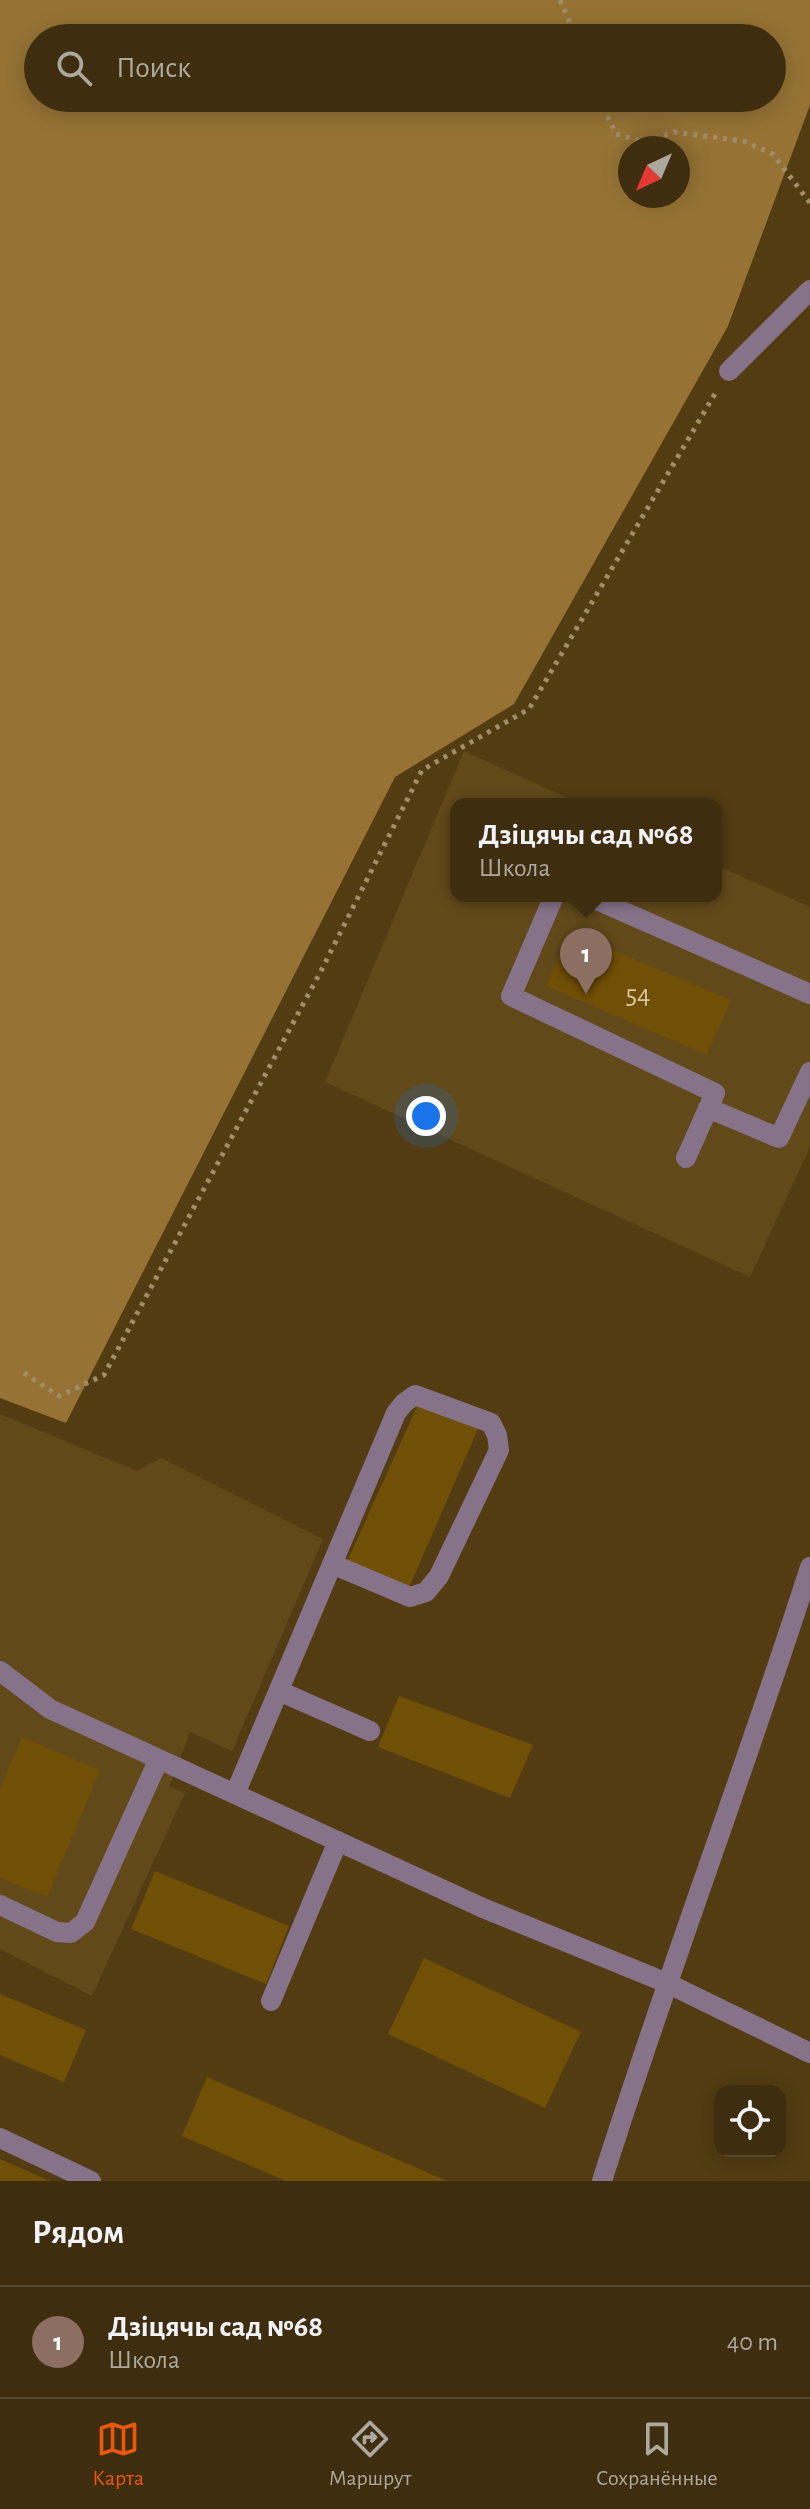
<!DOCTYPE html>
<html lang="ru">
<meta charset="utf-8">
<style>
body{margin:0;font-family:"Alegreya Sans",sans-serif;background:#453517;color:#f1f3f6}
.controls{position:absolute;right:24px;bottom:24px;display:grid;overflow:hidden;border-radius:16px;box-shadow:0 4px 20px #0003}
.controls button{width:72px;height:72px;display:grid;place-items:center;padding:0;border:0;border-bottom:2px solid #57492e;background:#3e2d0e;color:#f1f3f6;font:40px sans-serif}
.compass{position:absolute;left:618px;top:136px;width:72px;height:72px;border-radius:50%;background:#3e2d0e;box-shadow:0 4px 20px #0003;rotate:224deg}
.you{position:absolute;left:426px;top:1116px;width:28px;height:28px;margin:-20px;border:6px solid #fff;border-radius:50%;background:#1a73e8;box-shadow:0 0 0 12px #1a73e833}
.badge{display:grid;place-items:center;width:52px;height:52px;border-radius:50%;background:#ea580c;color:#fff;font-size:26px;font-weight:700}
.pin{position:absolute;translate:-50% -66px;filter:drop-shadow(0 2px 4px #0008)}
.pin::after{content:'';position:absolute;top:42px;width:28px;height:24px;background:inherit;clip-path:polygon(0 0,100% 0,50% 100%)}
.popup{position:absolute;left:450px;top:798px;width:272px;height:104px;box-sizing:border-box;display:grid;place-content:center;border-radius:16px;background:#3e2d0e;filter:drop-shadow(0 2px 6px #0005);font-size:26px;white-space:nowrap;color:#ada89e}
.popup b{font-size:30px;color:#f1f3f6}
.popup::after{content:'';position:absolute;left:50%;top:100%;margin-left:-16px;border:16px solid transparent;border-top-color:#3e2d0e}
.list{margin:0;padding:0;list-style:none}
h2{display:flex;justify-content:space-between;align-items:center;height:104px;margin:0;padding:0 32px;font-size:34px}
h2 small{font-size:26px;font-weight:400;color:#ada89e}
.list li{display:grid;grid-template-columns:52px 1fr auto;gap:24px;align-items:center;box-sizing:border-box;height:112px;padding:0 32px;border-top:2px solid #57492e}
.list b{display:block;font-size:30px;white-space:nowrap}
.list p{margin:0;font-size:26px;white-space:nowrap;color:#ada89e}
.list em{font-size:26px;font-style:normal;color:#ada89e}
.icon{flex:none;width:44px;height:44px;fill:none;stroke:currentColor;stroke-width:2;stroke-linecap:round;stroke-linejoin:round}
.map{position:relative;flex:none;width:810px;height:2181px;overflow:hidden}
.search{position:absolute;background:#3e2d0e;box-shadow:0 4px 20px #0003;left:24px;right:24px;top:24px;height:88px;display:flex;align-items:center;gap:20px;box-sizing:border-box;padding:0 28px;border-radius:44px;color:#ada89e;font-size:30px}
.sheet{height:216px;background:#3e2d0e}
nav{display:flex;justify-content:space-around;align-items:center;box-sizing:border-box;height:112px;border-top:2px solid #57492e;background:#3e2d0e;font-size:22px;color:#ada89e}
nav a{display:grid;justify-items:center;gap:4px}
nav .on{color:#ea580c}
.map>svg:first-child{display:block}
</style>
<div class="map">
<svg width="810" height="2181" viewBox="0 0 810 2181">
<rect width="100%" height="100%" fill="#533c12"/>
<!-- built -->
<path fill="#62491a" d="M464 751 581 804H456V896H716V865L810 907V1147L750 1277 325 1082Z
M0 1414 137 1471 161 1458 323 1539 232 1751 190 1732 169 1787 185 1793 92 1996 0 1949Z"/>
<!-- forest -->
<path fill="#967335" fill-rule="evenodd" d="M0 0H810V105L728 326 514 704 395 777 66 1423 0 1398ZM38 38H772V98H38ZM630 148H678V196H630Z"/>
<!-- building -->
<path fill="#704f06" d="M570 932 731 1000 707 1055 546 986Z
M420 1400 480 1424 409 1588 346 1564Z
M399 1696 533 1745 510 1798 378 1747Z
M22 1737 100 1770 47 1897 0 1878V1789Z
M155 1871 289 1926 266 1984 131 1929Z
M424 1958 581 2032 545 2108 388 2034Z
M0 1994 86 2030 64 2082 0 2055Z
M207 2077 447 2181H286L182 2136Z
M0 2159 50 2181H0Z"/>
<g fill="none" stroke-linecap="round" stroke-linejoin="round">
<!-- path -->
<path stroke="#a18d68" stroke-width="5" stroke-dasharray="4 6" stroke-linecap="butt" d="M560 0 577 38
M599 98 616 134 644 142 674 132 743 141 773 154 810 203
M24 1373 59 1396 104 1375 322 969 422 770 529 709 716 392"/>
<!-- minor -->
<path stroke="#86738a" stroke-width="20" d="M729 371 810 290
M554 896 511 996 715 1093 686 1158
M588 896 810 994
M708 1108 779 1138 810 1072
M0 1671 50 1709 483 1908 667 1983 810 2053
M279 1691 370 1731
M235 1794C289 1667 342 1540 396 1413L404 1403 415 1395 491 1423 497 1435 499 1450 439 1576 426 1592 410 1597 332 1564
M0 1905 57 1932 71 1933 85 1922 159 1759
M271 2001 338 1841
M0 2138 91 2181
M602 2181C667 1975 744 1773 810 1567"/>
</g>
<g text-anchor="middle" stroke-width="6" stroke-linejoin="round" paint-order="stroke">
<!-- number labels -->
<g font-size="28" fill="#dbc69d">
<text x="638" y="1003">54</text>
</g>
</g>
</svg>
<div class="controls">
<button><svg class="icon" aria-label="locate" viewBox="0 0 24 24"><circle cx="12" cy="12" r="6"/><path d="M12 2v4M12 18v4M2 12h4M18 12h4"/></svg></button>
</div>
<svg class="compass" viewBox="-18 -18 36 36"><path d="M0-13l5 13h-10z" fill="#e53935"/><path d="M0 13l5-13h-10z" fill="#ada89e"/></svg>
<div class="you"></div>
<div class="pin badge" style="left:586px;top:994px;background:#8d6e63">1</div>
<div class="popup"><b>Дзіцячы сад №68</b>Школа</div>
<div class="search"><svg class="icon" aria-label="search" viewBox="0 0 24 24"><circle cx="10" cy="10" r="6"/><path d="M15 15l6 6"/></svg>Поиск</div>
</div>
<section class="sheet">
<h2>Рядом<small></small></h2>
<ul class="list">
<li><span class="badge" style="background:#8d6e63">1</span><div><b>Дзіцячы сад №68</b><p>Школа</p></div><em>40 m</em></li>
</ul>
</section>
<nav>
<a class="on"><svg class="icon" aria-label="map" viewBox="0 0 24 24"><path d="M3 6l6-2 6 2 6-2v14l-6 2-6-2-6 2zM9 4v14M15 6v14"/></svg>Карта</a>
<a><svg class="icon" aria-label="directions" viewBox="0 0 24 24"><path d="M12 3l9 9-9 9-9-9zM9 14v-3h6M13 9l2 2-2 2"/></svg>Маршрут</a>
<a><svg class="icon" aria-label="saved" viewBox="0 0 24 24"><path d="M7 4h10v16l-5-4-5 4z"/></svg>Сохранённые</a>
</nav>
